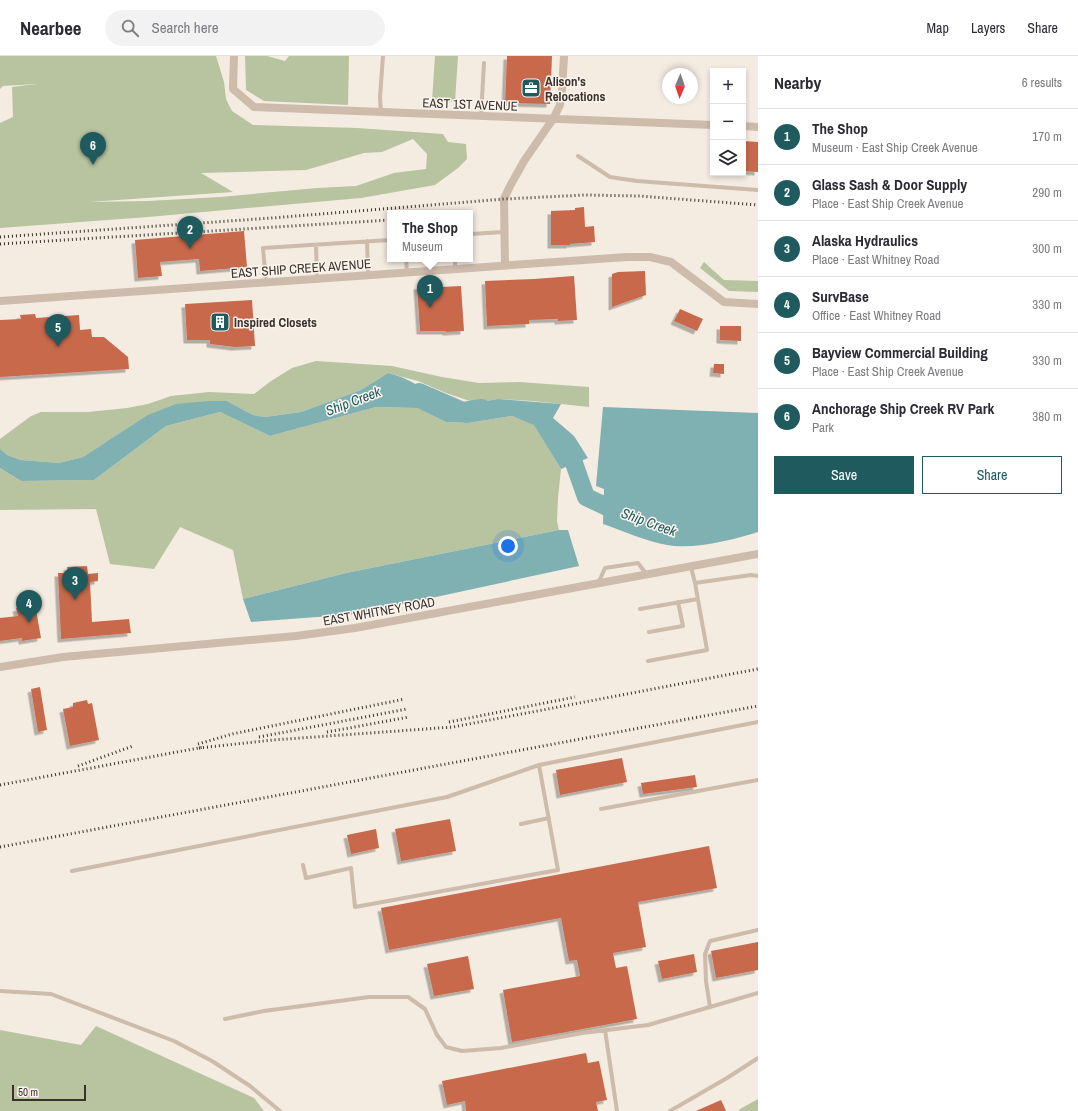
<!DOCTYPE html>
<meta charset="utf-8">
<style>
body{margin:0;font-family:"Archivo Narrow",sans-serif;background:#f2f2f3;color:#2b2b33}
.controls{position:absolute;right:12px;top:12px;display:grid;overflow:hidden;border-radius:0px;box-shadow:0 2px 6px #0003}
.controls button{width:36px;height:36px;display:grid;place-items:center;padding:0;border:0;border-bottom:1px solid #e1e1e2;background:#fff;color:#2b2b33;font:20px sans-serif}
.compass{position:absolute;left:662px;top:12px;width:36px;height:36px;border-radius:50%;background:#fff;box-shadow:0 2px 6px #0003;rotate:182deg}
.scale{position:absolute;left:12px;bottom:10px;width:74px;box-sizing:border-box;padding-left:4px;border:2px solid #3b302b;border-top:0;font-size:11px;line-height:14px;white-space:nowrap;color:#3b302b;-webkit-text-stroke:3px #fbf5ee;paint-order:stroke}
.you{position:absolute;left:508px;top:490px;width:14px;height:14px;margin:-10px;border:3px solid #fff;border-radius:50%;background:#1a73e8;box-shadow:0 0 0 6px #1a73e833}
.badge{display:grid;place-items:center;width:26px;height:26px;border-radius:50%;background:#1f5a5e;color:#fff;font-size:13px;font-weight:700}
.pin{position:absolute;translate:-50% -33px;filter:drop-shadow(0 1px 2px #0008)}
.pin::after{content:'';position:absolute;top:21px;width:14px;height:12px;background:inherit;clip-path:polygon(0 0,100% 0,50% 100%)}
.popup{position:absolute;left:387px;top:154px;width:86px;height:52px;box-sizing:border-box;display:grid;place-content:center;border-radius:0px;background:#fff;filter:drop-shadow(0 1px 3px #0005);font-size:13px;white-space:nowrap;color:#7c7c81}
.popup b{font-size:15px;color:#2b2b33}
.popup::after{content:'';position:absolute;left:50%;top:100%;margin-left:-8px;border:8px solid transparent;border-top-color:#fff}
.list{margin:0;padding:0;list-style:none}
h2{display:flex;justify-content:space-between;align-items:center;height:52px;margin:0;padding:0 16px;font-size:17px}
h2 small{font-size:13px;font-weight:400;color:#7c7c81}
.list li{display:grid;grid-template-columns:26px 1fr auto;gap:12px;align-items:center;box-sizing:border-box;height:56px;padding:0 16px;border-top:1px solid #e1e1e2}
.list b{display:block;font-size:15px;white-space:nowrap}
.list p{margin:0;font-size:13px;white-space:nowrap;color:#7c7c81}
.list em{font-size:13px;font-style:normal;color:#7c7c81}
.actions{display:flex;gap:8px;padding:12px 16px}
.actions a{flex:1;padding:9px 0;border:1px solid #1f5a5e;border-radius:0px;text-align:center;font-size:14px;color:#1f5a5e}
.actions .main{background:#1f5a5e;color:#fff}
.icon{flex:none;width:22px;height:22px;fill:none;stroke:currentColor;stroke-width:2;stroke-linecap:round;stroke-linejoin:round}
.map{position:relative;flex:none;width:758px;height:1055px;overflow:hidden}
header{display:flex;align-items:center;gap:24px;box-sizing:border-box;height:56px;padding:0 20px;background:#fff;border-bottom:1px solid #e1e1e2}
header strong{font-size:19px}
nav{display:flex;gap:22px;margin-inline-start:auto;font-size:14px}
.search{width:280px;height:36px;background:#f2f2f3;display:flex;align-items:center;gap:10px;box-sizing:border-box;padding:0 14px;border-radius:22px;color:#7c7c81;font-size:15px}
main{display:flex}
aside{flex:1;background:#fff}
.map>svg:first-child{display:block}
</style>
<header>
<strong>Nearbee</strong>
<div class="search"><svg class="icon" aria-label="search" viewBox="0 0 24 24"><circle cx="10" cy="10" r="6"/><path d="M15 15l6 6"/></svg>Search here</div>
<nav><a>Map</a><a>Layers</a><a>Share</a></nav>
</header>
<main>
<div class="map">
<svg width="758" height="1055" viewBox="0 0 758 1055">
<defs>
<filter id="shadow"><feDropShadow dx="-3.5" dy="3.5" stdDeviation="0" flood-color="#0004"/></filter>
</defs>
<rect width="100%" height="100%" fill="#f4ebe1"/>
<!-- green -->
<path fill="#b8c4a0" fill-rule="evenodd" d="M0 0H216L224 26 226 43 232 55 253 69 357 72 443 78 448 86 466 88 467 103 458 112 435 129 361 142 148 161 0 172V67L13 61 12 31 37 28 3 30 0 33ZM413 83 427 98 426 113 394 117 356 130 317 132 220 141 148 145 89 146 233 136 201 117 306 114 364 97 382 96Z
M245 0H267L285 5 289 0H349L348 49 264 45 246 34Z
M435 0H458L455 46 432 45Z
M704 206 724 224 758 225V236L729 235 700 212Z
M316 305 392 310 442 321 479 327 519 326 589 331V351L533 345 498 343 476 347 446 337 418 325 388 317 361 334 301 356 265 361 253 359 227 345 105 387 83 401 59 407 21 404 7 399 0 393V383L31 360 41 356H88L127 352 148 348 171 340 209 336 254 338 271 325 292 312Z
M376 351 417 352 446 366 468 367 512 360 534 368 561 413 558 442 557 465 559 474 346 517 243 543 233 494 180 471 154 513 110 508 96 453 0 454V412L21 425 94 424 166 370 220 356 270 380Z
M96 970 254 1042 264 1055H0V974L81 989Z
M758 1043V1055H739L740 1053Z"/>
<!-- water -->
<path fill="#7fb0b2" d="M388 317C414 323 432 339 452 354L476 347 498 343 561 348 553 362 574 380 588 402 561 413 534 369 512 360 468 367 446 366 417 352 376 351 270 380 220 356 166 370 94 424 21 425 0 412V393L7 399 21 404 59 407 83 401 148 359 176 348 209 345H227L253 359 265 361 301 356 361 334Z
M603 351 758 357V476C732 484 694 494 667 489 645 485 624 475 603 468L604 433 596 430Z
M559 474H568L579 510 357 558 251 566 243 543 346 517Z"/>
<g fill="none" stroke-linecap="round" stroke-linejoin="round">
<!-- river -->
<path stroke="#7fb0b2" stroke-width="18" d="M419 336 463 355 482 352
M561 387 574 407 586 441 626 460"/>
</g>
<!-- building -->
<path fill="#c8694b" filter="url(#shadow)" d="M507 0H552L550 48 505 47Z
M743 85 758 86V116L743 115Z
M584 151 585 171 594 170 595 186 570 188V189H551V155L575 154V152Z
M244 175 247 211 200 215 199 203 160 206 162 220 138 222 135 184Z
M645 215 646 239 612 251V218L618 216Z
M574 220 577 264 558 265V263L529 264V268L487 270 485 225 534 223Z
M441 227V231L461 230 464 275 446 276V275H420L417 230Z
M252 244 255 290 235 291 210 288V284H187L185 248Z
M680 253 703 263 697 275 674 265Z
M35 258 36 262 79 259 80 274 91 273 92 281H104L128 301 129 313 0 321V264L21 263 20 259Z
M720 270H741V285L720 284Z
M714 308H724V318L713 317Z
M87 510 88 518 98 517V525L90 526 92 566 129 563 131 577 61 583 58 517H68L67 511Z
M35 548 41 582 22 585V582L0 585V562L18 560 16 552Z
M40 631 47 674 38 676 31 633Z
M87 644 88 648 92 647 99 684 70 690 63 653 73 651V647Z
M622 702 627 726 560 739 556 714Z
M695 719 697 731 643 738 641 727Z
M450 763 456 795 401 805 395 773Z
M376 773 379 792 351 798 347 779Z
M709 790 717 832 638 846 646 891 613 897 616 912 627 910 637 963 512 986 503 934 580 920 577 904 569 905 561 862 389 894 381 852Z
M758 886V914L716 922 711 895Z
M694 898 697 916 662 923 658 905Z
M468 900 474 933 434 940 427 908Z
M586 997 588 1007 599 1005 607 1044 596 1046 598 1055H466L465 1045 447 1049 442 1025Z
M721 1044 726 1055H696Z"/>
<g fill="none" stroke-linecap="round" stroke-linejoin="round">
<!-- service -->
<path stroke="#cdbbac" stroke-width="4" d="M381 57 380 41 383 0
M481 60 484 7
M578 100 610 121 637 125 758 134
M470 178 504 176
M367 185 368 219
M316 189 317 223
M406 203 407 216
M455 203V213
M266 226 263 192 390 184
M691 511 695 527 751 519 758 520
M598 528 605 512 638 507 647 519
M640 553 698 543
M649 576 683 570 678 546
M648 605 707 594 695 527
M601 753 758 724
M521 768 549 762
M303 809 306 822 351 812 355 851 558 814 539 709
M72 815 447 741 539 709 758 666
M0 935 51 938 174 985 212 1005 250 1030 280 1055
M710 951 758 937
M225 963 264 955 369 941H408L425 953 437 979 446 991 462 995 501 992 582 977 648 969 710 951 706 925 705 898 710 885 758 874
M605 974 617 1055
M670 1055 727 1022 758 1002"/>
<!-- minor -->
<path stroke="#cdbbac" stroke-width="8" d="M234 0 233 33 254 51 713 69
M743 70 758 71
M505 209 504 143 510 130 524 105 553 63 560 49 562 35 564 0
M0 245 627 201H650L671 206 724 246 758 248
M0 611 63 601 296 580 355 572 758 498"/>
<!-- rail -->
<path stroke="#3b302b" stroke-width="3" stroke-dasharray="1 3" stroke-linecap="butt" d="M0 181 272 162 504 143 585 139 639 140 758 149
M0 188 390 164
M449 666 575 641
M327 676 409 661
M259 681 407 653
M198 688 232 678 405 643
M199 692 273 684 453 671 758 613
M78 710 133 690
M0 729 204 691
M0 791 758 650"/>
</g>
<!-- icons -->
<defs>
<g id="office-square" transform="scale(1)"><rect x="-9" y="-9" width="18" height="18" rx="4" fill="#1f5a5e" stroke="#fbf5ee"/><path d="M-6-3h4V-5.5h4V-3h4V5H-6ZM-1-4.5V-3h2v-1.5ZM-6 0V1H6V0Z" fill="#fff"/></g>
<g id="building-square" transform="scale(1)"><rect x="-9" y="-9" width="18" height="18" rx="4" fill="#1f5a5e" stroke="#fbf5ee"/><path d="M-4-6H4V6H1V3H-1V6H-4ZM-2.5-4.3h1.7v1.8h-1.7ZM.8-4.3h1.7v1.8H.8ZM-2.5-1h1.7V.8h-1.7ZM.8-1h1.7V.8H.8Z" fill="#fff"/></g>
</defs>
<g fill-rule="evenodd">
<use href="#office-square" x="531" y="32"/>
<use href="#building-square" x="220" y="266"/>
</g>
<g text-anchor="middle" stroke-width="3" stroke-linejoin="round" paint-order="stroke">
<!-- poi labels -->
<g font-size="13" font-weight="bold" fill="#3b302b" stroke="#fbf5ee" text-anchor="start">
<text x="545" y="30">Alison's<tspan x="545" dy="15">Relocations</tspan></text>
<text x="234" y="271">Inspired Closets</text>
</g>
<!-- street labels -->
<g font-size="13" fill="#3b302b" stroke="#fbf5ee">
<text transform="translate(470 48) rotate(2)" y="5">EAST 1ST AVENUE</text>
<text transform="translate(301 212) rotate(-4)" y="5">EAST SHIP CREEK AVENUE</text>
<text transform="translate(379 555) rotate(-10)" y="5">EAST WHITNEY ROAD</text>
</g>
<!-- water labels -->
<g font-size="14" font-style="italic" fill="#1f5a5e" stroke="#fbf5ee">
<text transform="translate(353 345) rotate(-21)" y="5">Ship Creek</text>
<text transform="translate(649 466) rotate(20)" y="5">Ship Creek</text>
</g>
</g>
</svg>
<div class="controls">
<button>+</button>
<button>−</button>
<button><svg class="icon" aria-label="layers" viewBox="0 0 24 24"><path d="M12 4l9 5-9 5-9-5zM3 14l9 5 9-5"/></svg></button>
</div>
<svg class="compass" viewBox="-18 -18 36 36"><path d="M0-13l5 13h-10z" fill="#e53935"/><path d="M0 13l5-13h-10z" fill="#7c7c81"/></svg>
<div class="scale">50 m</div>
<div class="you"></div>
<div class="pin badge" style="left:430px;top:252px">1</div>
<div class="popup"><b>The Shop</b>Museum</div>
<div class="pin badge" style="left:190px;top:193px">2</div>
<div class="pin badge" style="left:75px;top:544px">3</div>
<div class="pin badge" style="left:29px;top:567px">4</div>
<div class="pin badge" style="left:58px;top:291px">5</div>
<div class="pin badge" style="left:93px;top:109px">6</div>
</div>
<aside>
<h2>Nearby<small>6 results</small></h2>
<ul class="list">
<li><span class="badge">1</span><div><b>The Shop</b><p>Museum · East Ship Creek Avenue</p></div><em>170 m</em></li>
<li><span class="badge">2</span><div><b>Glass Sash &amp; Door Supply</b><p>Place · East Ship Creek Avenue</p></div><em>290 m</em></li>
<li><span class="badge">3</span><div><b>Alaska Hydraulics</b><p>Place · East Whitney Road</p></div><em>300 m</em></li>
<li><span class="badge">4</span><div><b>SurvBase</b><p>Office · East Whitney Road</p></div><em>330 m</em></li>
<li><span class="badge">5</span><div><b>Bayview Commercial Building</b><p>Place · East Ship Creek Avenue</p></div><em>330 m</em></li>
<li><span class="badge">6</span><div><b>Anchorage Ship Creek RV Park</b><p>Park</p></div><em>380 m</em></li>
</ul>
<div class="actions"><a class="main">Save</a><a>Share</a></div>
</aside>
</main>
